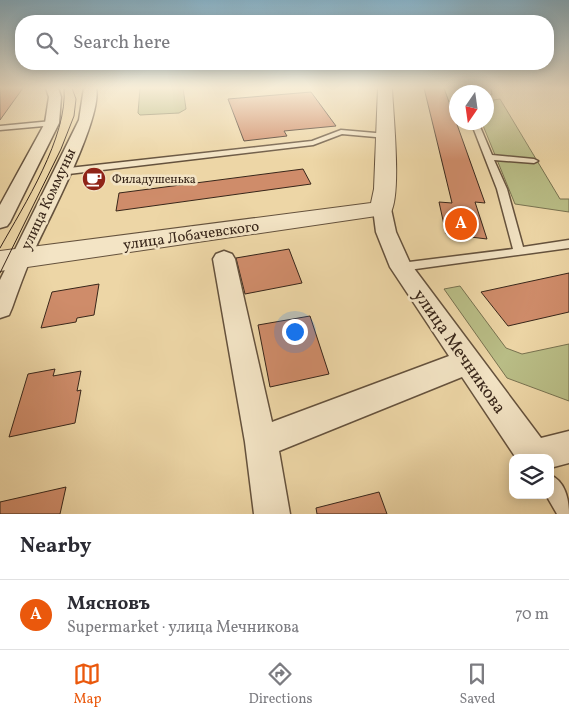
<!DOCTYPE html>
<meta charset="utf-8">
<style>
body{margin:0;font-family:Vollkorn,serif;background:#f7f7f7;color:#2b2b33}
.controls{position:absolute;right:15px;bottom:15px;display:grid;overflow:hidden;border-radius:10px;box-shadow:0 2px 12px #0003}
.controls button{width:45px;height:45px;display:grid;place-items:center;padding:0;border:0;border-bottom:1px solid #e1e1e2;background:#fff;color:#2b2b33;font:25px sans-serif}
.compass{position:absolute;left:449px;top:85px;width:45px;height:45px;border-radius:50%;background:#fff;box-shadow:0 2px 12px #0003;rotate:193deg}
.you{position:absolute;left:294px;top:331px;width:18px;height:18px;margin:-12px;border:4px solid #fff;border-radius:50%;background:#1a73e8;box-shadow:0 0 0 8px #1a73e833}
.badge{display:grid;place-items:center;width:32px;height:32px;border-radius:50%;background:#ea580c;color:#fff;font-size:16px;font-weight:700}
.pin{position:absolute;translate:-50% -50%;border:2px solid #fff;box-shadow:0 1px 5px #0006}
.list{margin:0;padding:0;list-style:none}
h2{display:flex;justify-content:space-between;align-items:center;height:65px;margin:0;padding:0 20px;font-size:21px}
h2 small{font-size:16px;font-weight:400;color:#7c7c81}
.list li{display:grid;grid-template-columns:32px 1fr auto;gap:15px;align-items:center;box-sizing:border-box;height:70px;padding:0 20px;border-top:1px solid #e1e1e2}
.list b{display:block;font-size:19px;white-space:nowrap}
.list p{margin:0;font-size:16px;white-space:nowrap;color:#7c7c81}
.list em{font-size:16px;font-style:normal;color:#7c7c81}
.icon{flex:none;width:28px;height:28px;fill:none;stroke:currentColor;stroke-width:2;stroke-linecap:round;stroke-linejoin:round}
.map{position:relative;flex:none;width:569px;height:514px;overflow:hidden}
.search{position:absolute;background:#fff;box-shadow:0 2px 12px #0003;left:15px;right:15px;top:15px;height:55px;display:flex;align-items:center;gap:12px;box-sizing:border-box;padding:0 18px;border-radius:20px;color:#7c7c81;font-size:19px}
.sheet{height:135px;background:#fff}
nav{display:flex;justify-content:space-around;align-items:center;box-sizing:border-box;height:70px;border-top:1px solid #e1e1e2;background:#fff;font-size:14px;color:#7c7c81}
nav a{display:grid;justify-items:center;gap:2px}
nav .on{color:#ea580c}
.map>svg:first-child{display:block}
</style>
<div class="map">
<svg width="569" height="514" viewBox="0 0 569 514">
<rect width="100%" height="100%" fill="#edd6a6"/>
<filter id="stains"><feTurbulence type="fractalNoise" baseFrequency=".004" numOctaves="4"/><feColorMatrix values="0 0 0 0 .2 0 0 0 0 .09 0 0 0 0 .02 0 0 0 .5 -.17"/></filter>
<radialGradient id="worn" r=".72"><stop offset=".6" stop-color="#630" stop-opacity="0"/><stop offset="1" stop-color="#630" stop-opacity=".3"/></radialGradient>
<!-- green -->
<path fill="#b9bd86" stroke="#787250" d="M140 88H183L186 109 179 113 140 115 138 113Z
M500 99 560 199H569V212L515 204 482 123 486 122 487 101Z
M460 286 506 348 522 354 569 344V401L507 378 444 289Z"/>
<!-- building -->
<path fill="#cf8c6a" stroke="#38261a" d="M0 88H23L0 120Z
M424 88H444L485 203 475 202 487 239 446 234 439 202 452 203Z
M311 92 336 126 284 131 287 136 244 141 228 99Z
M303 169 311 184 116 211 119 193Z
M289 249 302 283 245 294 236 258Z
M569 273V312L508 326 481 292Z
M99 284 94 315 77 318 76 322 41 328 52 292Z
M310 316 329 374 270 387 258 325Z
M55 369 53 376 81 371 77 391 81 390 75 423 9 437 28 374Z
M66 487 60 514H0V502Z
M379 492 387 514H317L316 508Z"/>
<g fill="none" stroke-linecap="round" stroke-linejoin="round">
<!-- service casing -->
<g stroke="#65523d" stroke-width="3">
<path id="service" d="M484 88H490L491 94 486 97Z
M52 121 56 123 55 125 0 130V126Z
M471 122H478L492 155 534 159 538 161 534 163 494 160 507 189 523 247 569 240V248L401 271 397 270 395 267 397 264 401 263 513 249 497 189Z
M341 130 387 134 391 136 387 138 342 134 313 145 60 175 56 172 60 169 312 141Z
M550 475C565 481 569 499 569 514H557L546 495H550Z"/>
</g>
<!-- minor casing -->
<g stroke="#65523d" stroke-width="3">
<path id="minor" d="M46 88H58L61 97 59 123 10 222 7 226 0 228V205L45 123 49 97Z
M84 88H96C103 119 45 225 31 258 24 274 18 291 12 308L9 315 0 318V280L79 120Z
M382 203 389 205 391 209 396 232 410 263 541 438 569 431V463L550 468V458H516L462 377 279 451 290 514H254L245 442 213 259 216 254 224 251 232 254 235 259 272 422 449 356 390 267 376 232 373 209 375 205Z"/>
</g>
<!-- tertiary casing -->
<g stroke="#65523d" stroke-width="2">
<path id="tertiary" d="M378 88H392C393 114 402 196 390 214L0 271V251L371 203 374 189Z"/>
</g>
<!-- service -->
<use href="#service" fill="#f3e4c5" fill-rule="evenodd"/>
<!-- minor -->
<use href="#minor" fill="#f3e4c5" fill-rule="evenodd"/>
<!-- tertiary -->
<use href="#tertiary" fill="#f3e4c5" fill-rule="evenodd"/>
<!-- tram -->
<path stroke="#38261a" stroke-width="1" d="M0 248C24 205 68 137 64 88
M0 273 61 149 74 116 76 99 72 88"/>
</g>
<!-- sky -->
<linearGradient id="sky" x2="0" y2="1"><stop stop-color="#88b6ce"/><stop offset="0.55" stop-color="#f7edd7"/><stop offset="1" stop-color="#f7edd7" stop-opacity="0"/></linearGradient>
<rect width="569" height="160" fill="url(#sky)"/>
<!-- icons -->
<defs>
<g id="cafe-disc" transform="scale(1.25)"><circle r="9.5" fill="#8f2418" stroke="#f3e4c5"/><path d="M-5.5-4.5H6V0H3Q3 3.5 0 3.5H-2.5Q-5.5 3.5-5.5 0ZM3-3.2v2h1.7v-2ZM-6 4.5H4V6H-6Z" fill="#fff"/></g>
</defs>
<g fill-rule="evenodd">
<use href="#cafe-disc" x="94" y="179"/>
</g>
<g text-anchor="middle" stroke-width="5" stroke-linejoin="round" paint-order="stroke">
<!-- far-poi labels -->
<g font-size="12" fill="#38261a" stroke="#f3e4c5" text-anchor="start">
<text x="112" y="183">Филадушенька</text>
</g>
<!-- street labels -->
<g font-size="15" fill="#38261a" stroke="#f3e4c5">
<text transform="translate(48 199) rotate(-65)" y="5">улица Коммуны</text>
<text transform="translate(191 235) rotate(-8)" y="5">улица Лобачевского</text>
</g>
<!-- near-street labels -->
<g font-size="18" fill="#38261a" stroke="#f3e4c5">
<text transform="translate(460 351) rotate(55)" y="6">улица Мечникова</text>
</g>
</g>
<rect width="100%" height="100%" filter="url(#stains)"/>
<rect width="100%" height="100%" fill="url(#worn)"/>
</svg>
<div class="controls">
<button><svg class="icon" aria-label="layers" viewBox="0 0 24 24"><path d="M12 4l9 5-9 5-9-5zM3 14l9 5 9-5"/></svg></button>
</div>
<svg class="compass" viewBox="-18 -18 36 36"><path d="M0-13l5 13h-10z" fill="#e53935"/><path d="M0 13l5-13h-10z" fill="#7c7c81"/></svg>
<div class="you"></div>
<div class="pin badge" style="left:461px;top:224px">A</div>
<div class="search"><svg class="icon" aria-label="search" viewBox="0 0 24 24"><circle cx="10" cy="10" r="6"/><path d="M15 15l6 6"/></svg>Search here</div>
</div>
<section class="sheet">
<h2>Nearby<small></small></h2>
<ul class="list">
<li><span class="badge">A</span><div><b>Мясновъ</b><p>Supermarket · улица Мечникова</p></div><em>70 m</em></li>
</ul>
</section>
<nav>
<a class="on"><svg class="icon" aria-label="map" viewBox="0 0 24 24"><path d="M3 6l6-2 6 2 6-2v14l-6 2-6-2-6 2zM9 4v14M15 6v14"/></svg>Map</a>
<a><svg class="icon" aria-label="directions" viewBox="0 0 24 24"><path d="M12 3l9 9-9 9-9-9zM9 14v-3h6M13 9l2 2-2 2"/></svg>Directions</a>
<a><svg class="icon" aria-label="saved" viewBox="0 0 24 24"><path d="M7 4h10v16l-5-4-5 4z"/></svg>Saved</a>
</nav>
